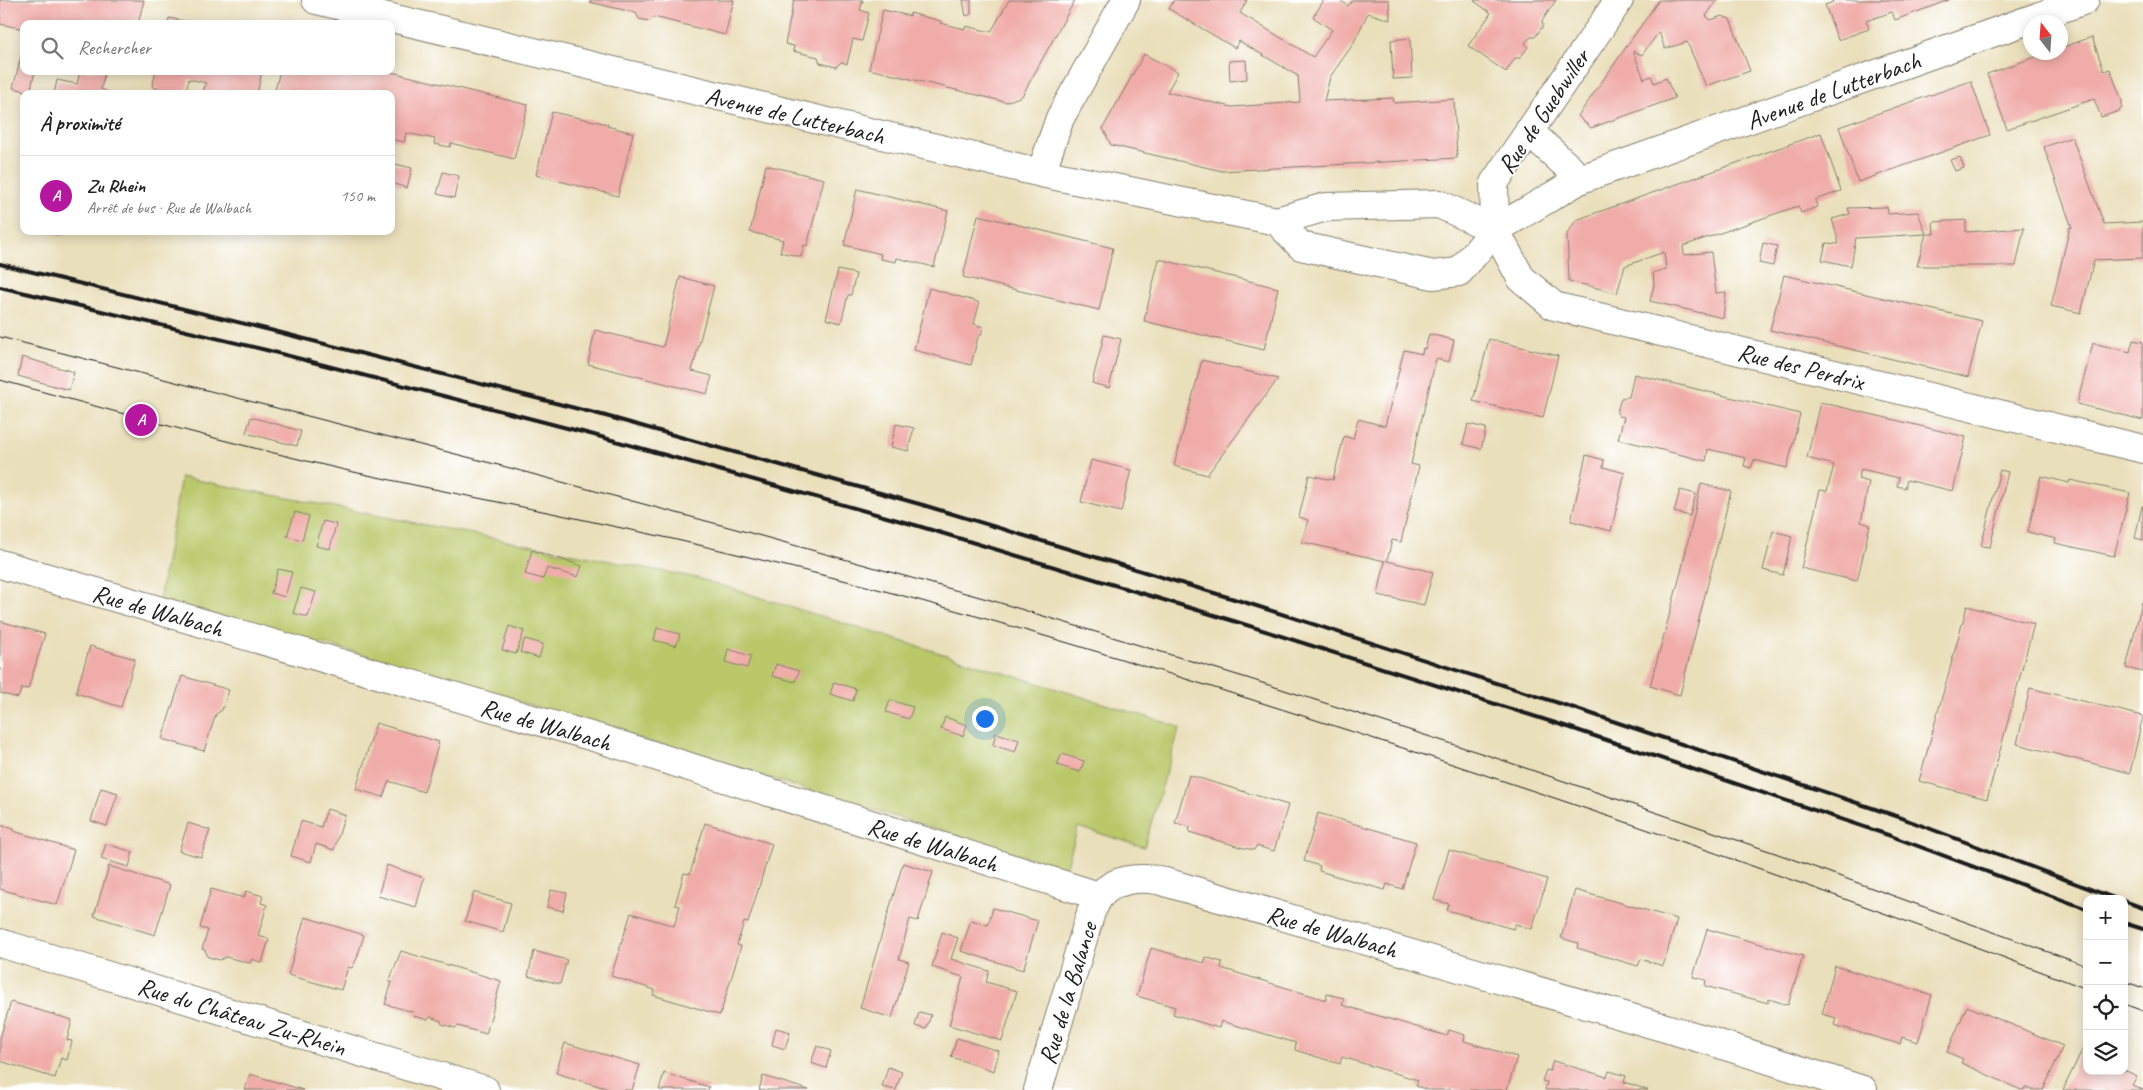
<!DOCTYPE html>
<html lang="fr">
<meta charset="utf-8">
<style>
body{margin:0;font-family:Caveat,sans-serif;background:#f6f6f6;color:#222}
.controls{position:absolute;right:15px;bottom:15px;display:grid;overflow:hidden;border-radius:10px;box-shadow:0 2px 12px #0003}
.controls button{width:45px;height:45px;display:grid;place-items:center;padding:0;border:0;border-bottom:1px solid #e0e0e0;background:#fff;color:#222;font:25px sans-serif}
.compass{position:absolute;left:2023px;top:15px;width:45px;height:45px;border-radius:50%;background:#fff;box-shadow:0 2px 12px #0003;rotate:343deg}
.you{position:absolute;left:984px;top:718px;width:18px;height:18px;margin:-12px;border:4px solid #fff;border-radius:50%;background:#1a73e8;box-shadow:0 0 0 8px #1a73e833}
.badge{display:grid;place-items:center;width:32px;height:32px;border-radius:50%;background:#b5179e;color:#fff;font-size:16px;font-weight:700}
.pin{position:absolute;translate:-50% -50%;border:2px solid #fff;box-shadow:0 1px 5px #0006}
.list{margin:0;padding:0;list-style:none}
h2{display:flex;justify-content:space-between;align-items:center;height:65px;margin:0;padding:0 20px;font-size:21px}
h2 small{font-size:16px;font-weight:400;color:#767676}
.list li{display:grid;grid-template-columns:32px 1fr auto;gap:15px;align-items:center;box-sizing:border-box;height:80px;padding:0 20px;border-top:1px solid #e0e0e0}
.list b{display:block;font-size:19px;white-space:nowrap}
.list p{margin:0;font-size:16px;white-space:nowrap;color:#767676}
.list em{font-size:16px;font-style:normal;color:#767676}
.icon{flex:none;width:28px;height:28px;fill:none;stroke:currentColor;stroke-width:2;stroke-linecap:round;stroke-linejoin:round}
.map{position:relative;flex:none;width:2143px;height:1090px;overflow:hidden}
.search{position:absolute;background:#fff;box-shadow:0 2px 12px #0003;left:20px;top:20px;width:375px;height:55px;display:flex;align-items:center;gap:12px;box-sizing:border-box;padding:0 18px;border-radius:10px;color:#767676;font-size:19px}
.panel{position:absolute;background:#fff;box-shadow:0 2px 12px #0003;left:20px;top:90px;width:375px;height:145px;border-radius:10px}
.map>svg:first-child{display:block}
</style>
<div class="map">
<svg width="2143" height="1090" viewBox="0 0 2143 1090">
<rect width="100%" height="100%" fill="#fff"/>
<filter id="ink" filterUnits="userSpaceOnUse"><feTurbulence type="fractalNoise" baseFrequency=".02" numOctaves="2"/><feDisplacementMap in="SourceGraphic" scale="10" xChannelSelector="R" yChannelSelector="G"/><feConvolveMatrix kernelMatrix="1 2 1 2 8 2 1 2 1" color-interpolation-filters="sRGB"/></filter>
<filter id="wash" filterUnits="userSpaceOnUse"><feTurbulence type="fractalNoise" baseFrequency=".0096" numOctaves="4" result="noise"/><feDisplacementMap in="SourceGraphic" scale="20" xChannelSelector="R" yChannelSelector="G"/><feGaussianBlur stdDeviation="1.12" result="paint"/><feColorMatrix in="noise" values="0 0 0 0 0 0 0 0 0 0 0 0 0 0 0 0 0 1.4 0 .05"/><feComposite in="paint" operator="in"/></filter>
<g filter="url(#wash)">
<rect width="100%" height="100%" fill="#eadfbb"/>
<!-- green -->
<path fill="#bac86a" stroke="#6b7243" d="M181 477 697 578 1180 727 1144 847 1078 827 1066 869 366 655 159 601Z"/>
<g id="blocks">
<!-- building -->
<path fill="#f0aca8" d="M0 0H144L138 24H24V29L0 24Z
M590 0H734L725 35 654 17 649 21 639 19 636 13 590 2Z
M794 0H863L860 10 869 13 862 41 853 39 847 64 841 62 836 67 820 63 818 57 793 51 794 46 785 44Z
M963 0H971V14L966 16Z
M1009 0H1075L1022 96 1006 102 869 69 883 10 910 16V13L941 21 940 23 965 29 966 26 991 32Z
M1174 0H1247L1240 13 1313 57 1332 30 1313 17 1324 0H1340L1348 6 1353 0H1389L1390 20 1368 13 1353 44 1330 77 1324 101 1393 98 1394 103 1454 99 1457 158 1222 171 1111 145 1103 128 1144 54 1178 72 1167 92 1232 107 1300 102 1298 76 1239 41 1235 48 1169 9Z
M1475 0H1556L1542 21 1543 26 1535 37H1531L1525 43 1528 47 1520 58H1515L1506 72 1468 46 1491 13 1474 1Z
M1659 0H1717L1706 16 1711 20 1722 16 1730 19 1750 71 1706 86 1687 42 1665 49 1659 32 1642 55 1633 51 1644 79 1651 76 1654 83 1666 78 1675 98 1591 128 1578 116Z
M1832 0H1949L1895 20 1892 12 1866 21 1869 29 1838 40 1825 5 1833 2Z
M169 18 194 23V24H168Z
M2092 37 2104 71 2110 69 2122 101V107L2119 111 2101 117 2094 99 2007 129 1987 74 2049 52H2060V48Z
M1410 38 1412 78 1393 79 1391 40Z
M24 45V71H35L30 92 13 88Z
M1246 60 1247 79 1230 81 1229 61Z
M80 71H105L101 89 107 91 106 94H54L57 80 77 84Z
M156 71H262L257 94H209L203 92 206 83 189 79 185 94H157L158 88 152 87Z
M280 71H387L528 105 514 159 451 143 450 147 434 144 435 139 406 133 404 142 391 139V94H274Z
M1971 81 1990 135 1858 182 1839 127Z
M552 112 608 124 607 126 633 133 618 196 536 175Z
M1821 133 1841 191 1815 200 1817 207 1801 213 1798 206 1683 246 1684 255 1711 252 1716 293 1726 292 1723 318 1650 301 1654 285 1653 273 1666 269 1664 252 1625 266 1617 293 1569 281 1567 234 1576 220Z
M2072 137 2104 224 2143 222V258L2094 260 2081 313 2051 306 2070 227 2072 228 2044 147Z
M1960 157 1964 168 1955 171 1950 160Z
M391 163 412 168 407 188 391 183Z
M766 165 824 179 807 246 804 245 801 257 780 252 783 240 750 232Z
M443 172 459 176 454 198 437 194Z
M857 189 948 211 934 267 897 258 896 262 880 259 881 254 844 245Z
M1887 207 1888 214 1918 212 1926 234 1856 238 1851 266 1822 260 1826 243 1839 244 1832 219 1850 214 1848 208Z
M978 215 1113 248 1099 310 963 277Z
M1966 220V232L2024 228 2016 266H1917L1926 234H1934L1933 222Z
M45 231H62L61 236Z
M1763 243 1777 246 1773 266 1759 263Z
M1159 259 1278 288 1264 350 1144 321Z
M838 270 856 274 851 295H848L841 323 826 319Z
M1784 275 1982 321 1968 377 1770 330Z
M680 277 714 286 692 371 712 376 707 394 588 364 595 330 663 347Z
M929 288 978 302 979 305 974 324 983 327 981 335 978 337 971 365 914 350Z
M1429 334 1454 340 1449 362 1436 359 1411 464 1419 466 1401 542 1392 540 1387 561 1433 572 1424 605 1378 595 1385 561 1302 542 1308 520 1299 517 1309 475 1333 480 1344 436 1353 439 1358 419 1385 426 1404 350 1422 354 1423 348 1425 349Z
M1104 335 1121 339 1109 388 1092 383Z
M1489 339 1558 356 1543 418 1473 401Z
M2133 340 2143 342V420L2077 404 2093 343 2130 352Z
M22 357 74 372 69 390 18 376Z
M1202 360 1278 379 1207 475 1174 466Z
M1634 374 1800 414 1787 468 1754 460 1751 468 1744 466 1746 458 1708 449 1706 461 1618 439 1624 417 1619 416 1617 412 1621 398 1629 397Z
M1820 402 1966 437 1953 491 1907 480 1905 488 1897 486 1899 478 1861 469 1858 479 1869 482 1861 522 1870 525 1857 581 1801 568 1820 490 1827 491 1834 465 1807 458Z
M251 417 301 431 297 446 246 433Z
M896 424 914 428 908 451 891 447Z
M1468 424 1486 428 1481 449 1463 444Z
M1586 455 1604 460 1603 467 1625 473 1611 531 1571 521Z
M1091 460 1131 470 1121 512 1081 502Z
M2000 470 2008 472 1990 547 1981 546Z
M2041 476 2069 483 2070 480 2130 493 2114 556 2055 543 2056 539 2028 532Z
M1701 484 1731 491 1680 695 1650 686 1681 572Z
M1680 490 1696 494 1690 516 1674 512Z
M2142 506H2143V540L2135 538Z
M295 512 309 516 302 540 287 536Z
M323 521 336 524 330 549 316 546Z
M1773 531 1792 536 1783 575 1763 570Z
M532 550 582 566 578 577 547 568 543 579 525 574Z
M278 569 292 572 285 597 271 593Z
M301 588 316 592 308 617 293 613Z
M2142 602H2143V672L2126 668Z
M1967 606 2034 624 1987 799 1919 781Z
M0 621 45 634 28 689 22 688 18 698 0 693Z
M509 626 524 631 516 654 502 650Z
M657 628 680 634 676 646 654 640Z
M525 639 543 644 539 658 520 652Z
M90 646 135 659 121 707 76 693Z
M728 649 751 656 747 668 725 662Z
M776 664 799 671 795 682 772 676Z
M182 676 229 690 222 710 216 714 204 751 162 739Z
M834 682 856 689 853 701 830 694Z
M2030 688 2143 716 2130 773 2017 744Z
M890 700 913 707 909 719 886 712Z
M945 717 967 725 963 736 941 729Z
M376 723 439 742 424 792 389 781 383 797 356 789Z
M996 733 1019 740 1015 752 993 745Z
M1062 754 1084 761 1080 772 1057 765Z
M1189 775 1288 805 1274 851 1256 846 1254 850 1240 847 1189 832 1190 827 1175 823Z
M101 788 118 793 107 826 91 821Z
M327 809 345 815 334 850 316 844 311 862 291 856 301 821 321 827Z
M1318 813 1416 842 1402 889 1387 884 1385 890 1353 881 1319 871 1320 866 1304 861Z
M188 823 210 830 201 857 179 851Z
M705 823 772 844 748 923 744 922 737 945 741 946 720 1015 653 995 655 990 611 976 631 913 674 926 680 906 675 905 684 873 690 874Z
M0 825 14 829V831L74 850 57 905 0 889Z
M106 844 133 852 129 867 101 859Z
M1449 850 1547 879 1532 929 1515 924 1513 929 1447 910 1449 904 1434 900Z
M903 863 933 872 918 921 910 919 899 959 909 962 892 1018 860 1008Z
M387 865 424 878 416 907 378 896Z
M109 866 170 885 155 935 94 916Z
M211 889 244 898 246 891 263 896 261 903 267 905 258 936 269 939 262 963 252 959 250 963 226 957 220 960 208 957 205 950 202 949 208 930 200 928Z
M551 890 567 893 563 911 547 907Z
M1575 890 1677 919 1663 966 1641 959 1638 966 1577 948 1578 943 1561 938Z
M474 892 511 903 503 932 465 921Z
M993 908 1038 921 1023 970 961 951 971 920 988 925Z
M305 917 364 935 357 958 352 968 348 967 341 990 288 975Z
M1707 929 1803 956 1788 1005 1769 999 1768 1003 1705 986 1706 980 1693 977Z
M942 932 958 938 951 959 989 971 986 982 1017 991 1002 1041 949 1025 963 977 932 967Z
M1151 948 1204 963 1206 957 1215 960 1222 962 1221 968 1326 1000 1327 994 1344 998 1342 1005 1447 1036 1449 1030 1465 1035 1464 1041 1517 1057 1507 1090H1428L1416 1086 1418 1080 1342 1057 1340 1064 1295 1050 1296 1043 1221 1021 1219 1028 1173 1014 1175 1007 1137 996Z
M401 951 501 981 486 1034 458 1026 455 1028 442 1024 441 1021 430 1017 428 1020 414 1016 413 1012 385 1004 392 982H389Z
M534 951 567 960 560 984 528 976Z
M1835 966 1932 995 1918 1042 1902 1037 1900 1044 1885 1040 1834 1025 1836 1018 1822 1014Z
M11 1002 72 1020 67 1040 72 1041 67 1060 61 1058 55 1078 0 1061V1038Z
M1967 1006 2063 1046 2043 1090H2031L2025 1087 2024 1090H2021L1961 1063 1963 1059 1947 1052Z
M919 1012 931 1015 926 1029 915 1026Z
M776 1028 790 1032 785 1049 772 1045Z
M957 1038 999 1051 994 1071 951 1057Z
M565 1043 640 1065 632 1090H612L556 1073Z
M817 1046 831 1051 826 1068 811 1063Z
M2082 1050 2087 1052V1071H2124V1070L2137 1076 2132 1085 2143 1090H2063Z
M1553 1061 1607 1077 1609 1071 1626 1076 1624 1082 1648 1090H1545L1547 1082 1542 1081 1546 1070 1550 1071Z
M888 1067 902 1072 896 1090 882 1087Z
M664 1073 709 1087 708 1090H659Z
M250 1074 303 1090H245Z
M763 1076 809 1090H759Z"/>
</g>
</g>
<g filter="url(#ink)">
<use href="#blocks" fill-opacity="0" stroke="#837e6c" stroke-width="1"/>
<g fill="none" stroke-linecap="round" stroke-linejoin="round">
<!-- street casing -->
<g stroke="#837e6c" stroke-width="30">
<path id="street" d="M316 0 1041 173 1277 221 1326 207 1439 204 1495 230
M1619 0 1494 183 1495 230 1521 278 1554 306 2143 449
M1529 131 1581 179
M1041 173 1060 118 1126 0
M1277 221 1301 246 1433 275 1459 272 1495 230 1581 179 2085 0
M0 564 604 740 1099 896C1115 879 1135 877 1158 880L1710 1041 1863 1090
M0 943 485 1090
M1038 1090 1091 912 1099 896"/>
</g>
<!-- street -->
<use href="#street" stroke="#fff" stroke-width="28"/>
<!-- tram -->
<path stroke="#1c1c1c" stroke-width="1" d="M0 337 510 468 747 532 994 601 1247 678 1496 758 1778 854 2087 966
M0 380C116 412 232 444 349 471 438 491 528 507 617 527 695 543 773 563 851 582 1017 625 1181 677 1344 729 1594 809 1842 895 2087 989
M2124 981 2143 988
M2124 1004 2143 1011"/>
<!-- rail -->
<path stroke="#1c1c1c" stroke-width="4" d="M0 264 270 330 602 415 923 505 1244 602 1574 708 1899 817 2117 899
M0 287 266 350 594 435 915 525 1237 622 1568 727 1891 836 2087 909
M2124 901 2143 908
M2124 923 2143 929"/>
</g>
</g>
<g text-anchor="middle" stroke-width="4" stroke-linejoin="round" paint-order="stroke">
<!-- street labels -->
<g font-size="25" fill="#1c1c1c" stroke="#fff">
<text transform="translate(1833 90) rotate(-20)" y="9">Avenue de Lutterbach</text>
<text transform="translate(1543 111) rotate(-56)" y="9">Rue de Guebwiller</text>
<text transform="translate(795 115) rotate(13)" y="9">Avenue de Lutterbach</text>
<text transform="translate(1801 366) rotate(14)" y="9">Rue des Perdrix</text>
<text transform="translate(158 610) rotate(16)" y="9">Rue de Walbach</text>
<text transform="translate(546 724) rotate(16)" y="9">Rue de Walbach</text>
<text transform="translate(933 844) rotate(17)" y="9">Rue de Walbach</text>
<text transform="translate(1332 931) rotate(16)" y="9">Rue de Walbach</text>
<text transform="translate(1067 993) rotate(-73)" y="9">Rue de la Balance</text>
<text transform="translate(242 1016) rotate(17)" y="9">Rue du Château Zu-Rhein</text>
</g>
</g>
</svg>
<div class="controls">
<button>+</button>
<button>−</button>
<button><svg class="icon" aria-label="locate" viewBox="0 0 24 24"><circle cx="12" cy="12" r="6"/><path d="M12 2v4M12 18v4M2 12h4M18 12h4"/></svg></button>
<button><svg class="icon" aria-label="layers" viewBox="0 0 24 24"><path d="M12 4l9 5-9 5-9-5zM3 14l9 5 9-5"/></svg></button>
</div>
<svg class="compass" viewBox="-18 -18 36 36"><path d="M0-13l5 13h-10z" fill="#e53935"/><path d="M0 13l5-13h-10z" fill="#767676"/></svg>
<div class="you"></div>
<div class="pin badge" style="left:141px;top:420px">A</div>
<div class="search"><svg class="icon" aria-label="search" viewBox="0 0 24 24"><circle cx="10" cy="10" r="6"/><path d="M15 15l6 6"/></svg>Rechercher</div>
<section class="panel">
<h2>À proximité<small></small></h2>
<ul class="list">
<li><span class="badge">A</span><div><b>Zu Rhein</b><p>Arrêt de bus · Rue de Walbach</p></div><em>150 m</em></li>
</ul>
</section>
</div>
